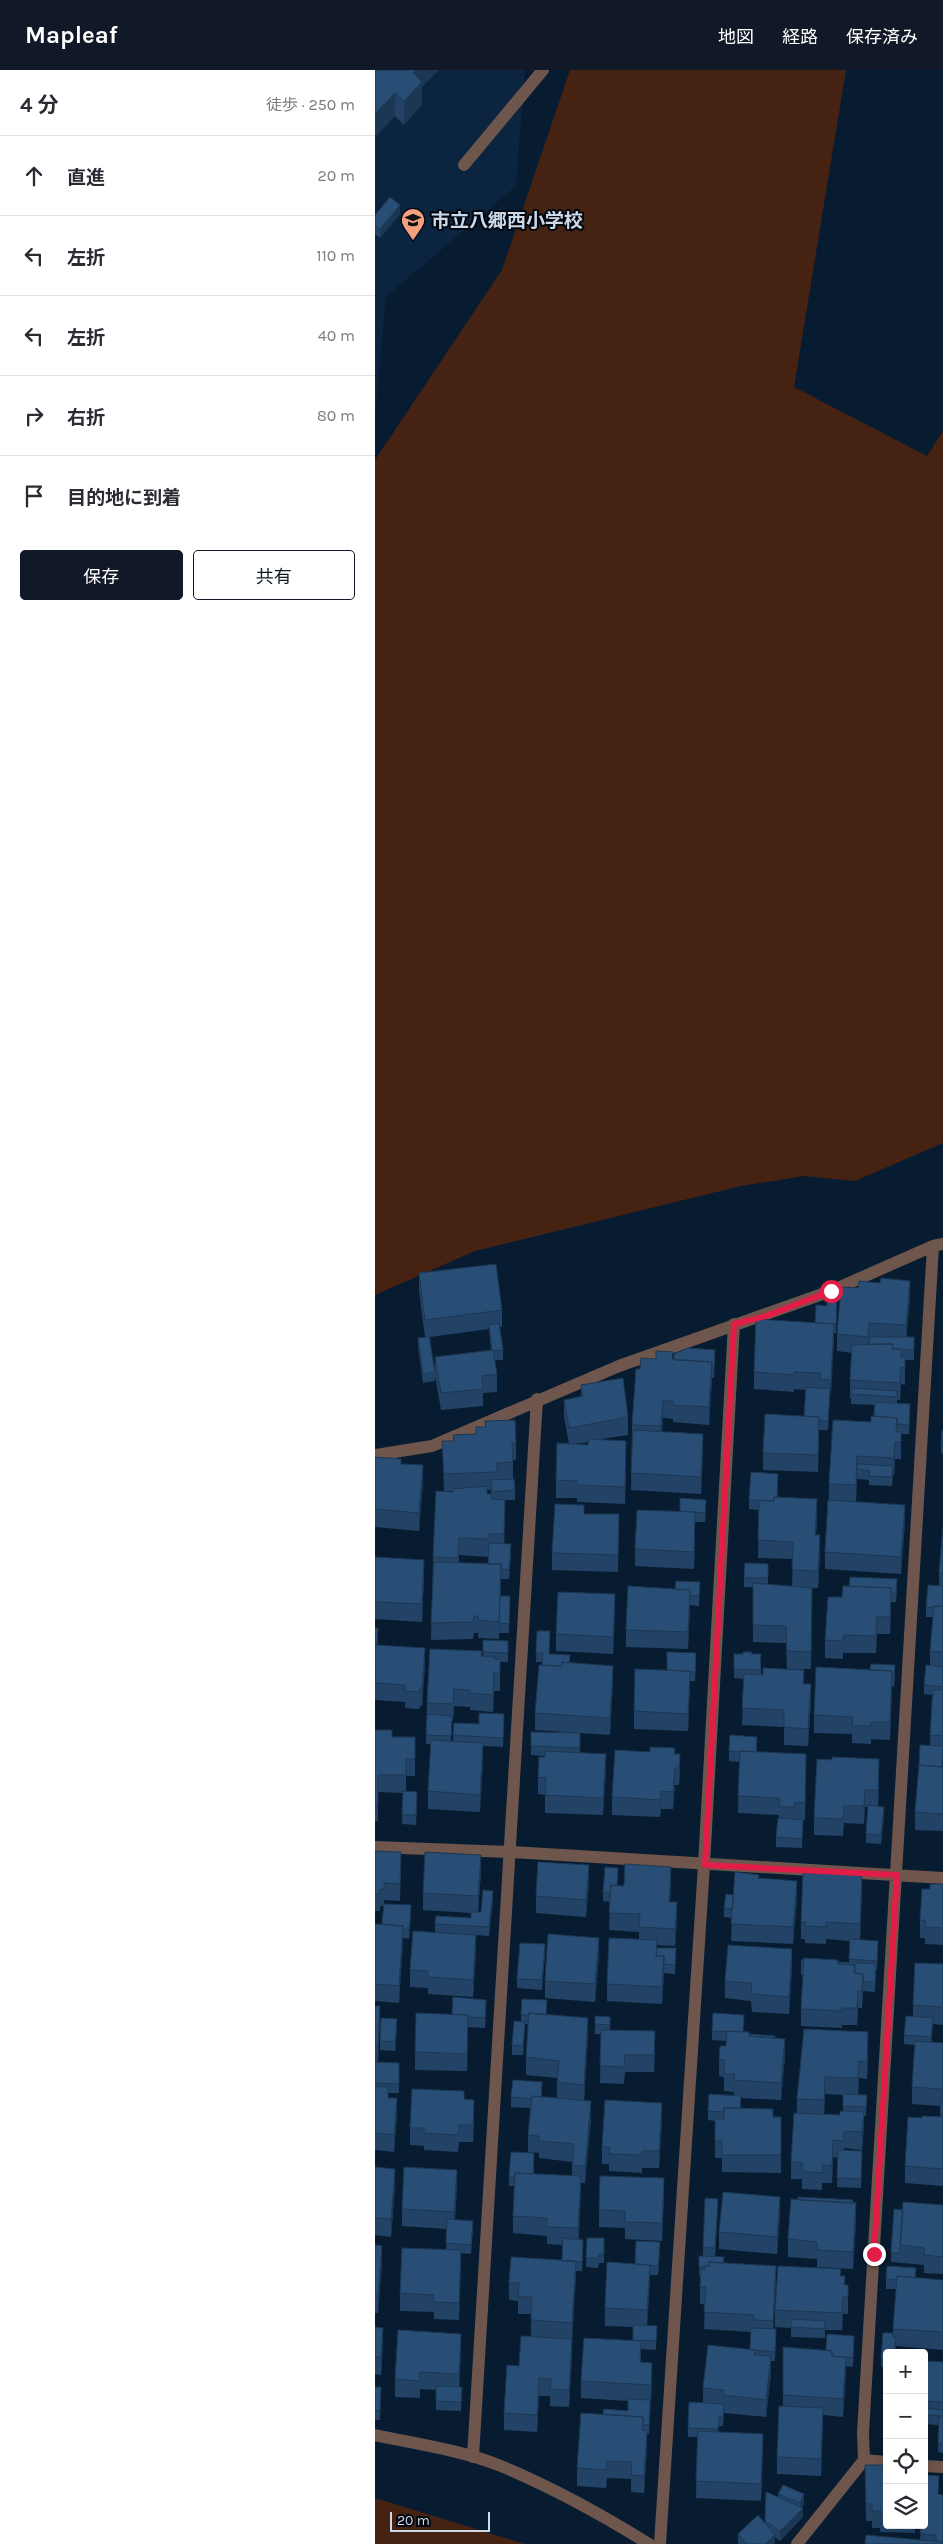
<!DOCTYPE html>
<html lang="ja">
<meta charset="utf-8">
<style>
body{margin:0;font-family:Karla,"Noto Sans JP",sans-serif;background:#f7f7f7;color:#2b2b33}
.controls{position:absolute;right:15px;bottom:15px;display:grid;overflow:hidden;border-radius:5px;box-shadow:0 5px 20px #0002}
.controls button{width:45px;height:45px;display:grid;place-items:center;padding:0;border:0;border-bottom:1px solid #e1e1e2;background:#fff;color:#2b2b33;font:25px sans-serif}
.scale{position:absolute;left:15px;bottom:12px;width:100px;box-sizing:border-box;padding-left:5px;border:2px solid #ccd9e8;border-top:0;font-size:14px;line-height:18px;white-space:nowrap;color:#ccd9e8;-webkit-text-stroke:4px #02060f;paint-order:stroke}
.stop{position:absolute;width:15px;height:15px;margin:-11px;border:4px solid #e11d48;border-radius:50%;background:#fff}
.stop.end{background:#e11d48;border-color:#fff;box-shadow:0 1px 5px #0008}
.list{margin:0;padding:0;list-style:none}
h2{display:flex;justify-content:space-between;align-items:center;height:65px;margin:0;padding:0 20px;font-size:21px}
h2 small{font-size:16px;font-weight:400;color:#7c7c81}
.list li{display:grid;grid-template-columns:32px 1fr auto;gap:15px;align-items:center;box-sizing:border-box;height:80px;padding:0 20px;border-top:1px solid #e1e1e2}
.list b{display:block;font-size:19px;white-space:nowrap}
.list em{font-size:16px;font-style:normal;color:#7c7c81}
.actions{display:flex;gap:10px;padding:15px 20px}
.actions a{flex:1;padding:11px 0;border:1px solid #111827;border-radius:5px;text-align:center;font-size:18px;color:#111827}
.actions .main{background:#111827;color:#fff}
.icon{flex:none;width:28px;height:28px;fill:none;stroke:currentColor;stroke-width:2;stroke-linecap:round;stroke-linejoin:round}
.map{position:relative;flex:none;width:568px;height:2474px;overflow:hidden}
header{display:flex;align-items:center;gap:30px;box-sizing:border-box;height:70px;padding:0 25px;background:#111827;color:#fff}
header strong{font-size:24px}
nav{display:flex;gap:28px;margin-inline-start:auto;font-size:18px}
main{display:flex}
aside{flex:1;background:#fff}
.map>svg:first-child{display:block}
</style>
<header>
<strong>Mapleaf</strong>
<nav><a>地図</a><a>経路</a><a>保存済み</a></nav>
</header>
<main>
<aside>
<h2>4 分<small>徒歩 · 250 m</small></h2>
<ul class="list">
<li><svg class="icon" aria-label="ahead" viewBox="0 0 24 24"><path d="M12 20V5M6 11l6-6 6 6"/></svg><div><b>直進</b></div><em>20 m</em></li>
<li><svg class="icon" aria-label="left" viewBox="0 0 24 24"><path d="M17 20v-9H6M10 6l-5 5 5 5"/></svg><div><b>左折</b></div><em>110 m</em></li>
<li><svg class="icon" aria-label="left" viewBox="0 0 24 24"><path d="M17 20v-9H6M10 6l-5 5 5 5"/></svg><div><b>左折</b></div><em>40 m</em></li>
<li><svg class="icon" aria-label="right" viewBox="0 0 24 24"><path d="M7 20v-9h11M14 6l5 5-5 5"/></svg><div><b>右折</b></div><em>80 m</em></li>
<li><svg class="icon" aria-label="arrive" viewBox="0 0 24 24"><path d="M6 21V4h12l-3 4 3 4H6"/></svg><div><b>目的地に到着</b></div></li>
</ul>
<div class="actions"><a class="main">保存</a><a>共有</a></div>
</aside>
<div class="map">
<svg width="568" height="2474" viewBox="0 0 568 2474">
<rect width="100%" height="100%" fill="#081c31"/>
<!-- built -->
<path fill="#0b243f" d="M0 0H150L141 116 11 227 0 346Z"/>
<!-- green -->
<path fill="#462213" d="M195 0H471L419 317 552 386 568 361V1073L480 1111 429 1106 366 1116 100 1181 0 1225V390L127 200Z
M0 2428 150 2474H0Z"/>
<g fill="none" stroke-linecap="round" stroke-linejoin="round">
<!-- minor -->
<path stroke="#6f564c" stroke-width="12" d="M89 95 168 0
M0 1385 57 1376 244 1296 456 1221 558 1176 568 1174
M0 1777 137 1782 568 1808
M0 2365C42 2374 86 2380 126 2396 174 2416 229 2446 274 2474
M98 2387 162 1329
M489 2390 488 2363 558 1176
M549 2396 568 2397
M285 2474 329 1795 359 1254
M422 2474 489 2390 512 2392"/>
</g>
<!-- wall -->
<path fill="#224365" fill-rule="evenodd" d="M0 0 47 17V35L29 55 20 46 0 67Z
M25 144 5 168 0 164V145Z
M44 1203 127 1240V1257H125L128 1280V1290H120L122 1304V1322L108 1323V1336L66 1340 60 1305V1287L116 1280 114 1259 55 1267 60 1302V1311L48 1313 43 1277V1268L50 1267 44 1221Z
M462 1228 461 1263H459L453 1360H444L443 1402 388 1400V1383L429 1346 431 1320 419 1319V1322L379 1319V1302L440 1253 452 1236Z
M535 1228 531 1267H539V1290H530V1315L526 1314 525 1330H522V1334L535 1344 534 1364H526V1389H520L519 1405H518L517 1416 494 1415V1410L482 1409V1403L481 1432 530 1452 526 1504 450 1499V1482L454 1430V1414L499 1346 500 1335 476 1334V1328H475V1310L477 1283 462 1281V1264Z
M340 1289 339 1308H337L334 1355 298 1352V1349L288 1348 287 1362 328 1381 326 1424 256 1420 257 1355 265 1299 298 1290Z
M206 1315 253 1347V1365L226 1369 251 1388 250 1434 202 1432V1428H181V1410L194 1374 189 1347V1330L206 1327ZM214 1372 213 1375 199 1374Z
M110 1351 141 1373V1390H138V1409L140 1420V1430H130L129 1474 136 1483 134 1509H126V1526H135L134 1563H124V1558V1569L103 1568V1563H99L98 1569 56 1570 58 1487 78 1422V1421H69L67 1371H78V1365L101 1364 110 1357ZM112 1420H116V1424H112ZM113 1481H114L113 1494 84 1493V1485L113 1487Z
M568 1360V1384L566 1383V1374Z
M0 1387 26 1394 48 1413 44 1461 0 1457Z
M403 1413 402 1428 442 1446 441 1465 445 1483 443 1518H432H437L436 1599H412L411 1573 378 1572V1517H369V1508L393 1494V1515L417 1516 418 1489 383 1488 384 1440 374 1439V1430Z
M331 1439 330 1452H320L319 1499 260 1496V1479L305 1442Z
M209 1444H244L243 1502 177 1500V1483Z
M568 1457V1683L567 1697H568V1761L540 1760V1742L555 1675 557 1625 549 1624V1615L555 1596V1581L558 1547H551V1537L564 1516V1503Z
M0 1487 49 1507 47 1552 0 1549Z
M325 1512 324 1536 315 1535 313 1579 251 1577V1560L300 1519Z
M522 1519 521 1532H516L515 1564H502L501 1583H468V1589L450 1588V1570L467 1527Z
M240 1542 238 1584 181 1581V1564Z
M0 1558 3 1575 50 1595 47 1636H45L44 1639 30 1638V1632L0 1630Z
M162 1561 174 1584 238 1613 235 1665 205 1663V1683L231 1701 228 1745 170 1743V1725L163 1724V1707L170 1686 156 1685V1662H190L160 1660V1643L168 1592H161Z
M108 1570 133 1571V1592H125V1621H119L118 1642 95 1640V1637L79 1636 78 1651H77L76 1671H78L79 1653 104 1654 129 1653 128 1677 108 1676V1691L105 1742 53 1739V1721L56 1674H51L52 1633 107 1586H108Z
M368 1584H377L386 1594V1605L429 1614 436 1632 433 1676 409 1675V1657L367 1655 369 1609 359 1608V1599Z
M321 1592 320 1611H315L313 1661 259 1659V1641L292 1600Z
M520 1604 519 1617H517L515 1670 496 1669V1674L477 1673V1664L439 1663V1645Z
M0 1660 17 1667H40V1706H31V1721L42 1731 41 1755 27 1754 28 1723 3 1722V1751H0Z
M382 1676V1682L431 1684 430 1750H428L427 1778 401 1777V1767L404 1745 363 1743 364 1692 354 1691V1681Z
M300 1684 305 1702 304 1715H300L298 1739H286L285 1747 237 1745V1727Z
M504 1707 503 1736 509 1746 506 1774 491 1773V1764L493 1737H490L489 1754 469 1753 468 1766 439 1765V1748Z
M0 1781 26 1799 25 1831 9 1830V1834L36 1845 34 1869 28 1868 24 1933 0 1931V1854H7L9 1836H5V1841H0Z
M106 1802 103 1842H106L118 1830 114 1866 101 1865V1882L98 1927 53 1924V1918L35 1917V1900L60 1862V1854L96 1848V1843L48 1840V1823Z
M243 1807 242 1816H249L296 1814 295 1832 302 1850 300 1876 282 1875V1878H301L300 1904 289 1903 287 1934 232 1931V1914L264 1869V1862L234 1860 235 1832 228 1831V1822Z
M384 1808 422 1829 418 1874 356 1871 357 1848 349 1847V1838L359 1825Z
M214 1813 211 1847 161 1843V1826Z
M568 1814V1875L550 1874V1868H545V1850L555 1819Z
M487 1821 485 1870 503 1880 502 1900H501L500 1922 488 1921 487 1938H483L482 1955H467V1958L426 1956V1939L428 1905H426V1895L463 1892H474L475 1871 451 1869V1874L430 1873V1869H426V1852Z
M170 1883 167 1920 142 1918V1909Z
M224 1885 220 1932 170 1928V1911Z
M568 1894V1955L558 1954 556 1972 568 1973V2116L530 2113V2096L547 2048 565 2047 566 2036 537 2034V2017L540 1975 529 1974V1965L538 1947V1935Z
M417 1896 414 1944 377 1942 376 1931 350 1928V1911Z
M0 1936H5L3 1992 24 1993V2023H13V2028L22 2045 19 2082 0 2080Z
M111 1939 110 1958 93 1957 92 2001 40 2000V1982L77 1944Z
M146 1945H171L213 1965 209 2031 216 2049 210 2113H206L204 2169 208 2179 207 2201H201L197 2269V2286L194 2337 175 2336V2326H164L162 2362 129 2360V2343L144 2296 156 2267V2244H143V2231L134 2230V2213L187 2190 188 2175 172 2174V2166L138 2163V2146L139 2116H134V2107L159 2092V2104L197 2106V2092L164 2088V2083L153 2082V2065L155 2038 136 2037V2027L167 2021V2027L182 2028V2008L151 2005V1987L153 1954H150L148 1985H137V1975L146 1952Z
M220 1946 235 1947V1960L280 1979 279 2002H250L249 2014 225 2013 226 1964H220Z
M22 1958 20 1981 5 1980V1971Z
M429 1959 493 1979 492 2009 484 2008 483 2025H492L491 2046H489L487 2080 469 2078V2080L487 2091 486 2118 462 2117 463 2088 458 2087 457 2113H447V2120L427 2119V2109H416V2092L422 2043V2029ZM450 2024 468 2025V2041L465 2045 449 2044Z
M337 1961 369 1962 374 1964 400 1968 410 1986 406 2030 366 2028V2038L398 2047H406V2103L347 2102V2088H340V2051L333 2050V2041L359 2025V2022L349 2021V2007L344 2006V1989L351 1976V1971L337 1970Z
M89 2029 99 2047 98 2072H84L83 2082 49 2080V2076L35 2075V2058Z
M287 2050 284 2098H267V2103L234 2101V2094H227V2077Z
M0 2097 20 2116 16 2167 0 2165Z
M82 2117 80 2150 98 2160 96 2184 86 2183 84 2250 59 2249V2242L25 2241V2223L71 2180 72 2159 27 2156V2139Z
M289 2125 287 2171 250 2169V2158L224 2157V2140Z
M478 2133 481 2151 478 2199 442 2197V2189L413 2187V2169Z
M568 2135V2204L549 2203V2195L516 2192V2183L528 2140Z
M343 2138 340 2186 349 2193 401 2213 398 2259H401L400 2291H396V2304L391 2347 349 2343 348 2356H344L343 2362 388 2381 386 2431 321 2428 322 2367H313V2358L328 2333V2318L375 2279 376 2262 329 2259 330 2234H325V2206H324V2197L328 2186V2177Z
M405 2144 402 2184 344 2179V2162Z
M212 2168H229V2193H224L223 2198 211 2197Z
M0 2175 7 2193 3 2243H0Z
M285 2182 283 2205H275L272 2255 282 2256 281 2280 266 2279V2292L277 2310 274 2364H272V2378L269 2423 256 2422V2409L232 2408 231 2418 202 2416V2398L228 2344 253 2341V2331L206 2328V2311L258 2270V2257L230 2256V2238L260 2194Z
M466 2206 470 2215H473V2244H468L467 2260H450V2268L416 2267V2258L400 2257V2240Z
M541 2208 568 2210V2280L521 2276 520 2283H512V2298L506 2297V2288L518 2263 521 2219H511V2209Z
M0 2257 8 2275 6 2305 0 2304Z
M479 2275 478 2297 471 2296 468 2347 448 2345 446 2406 402 2404V2387L408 2336V2277L451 2280Z
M86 2281 84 2317H87L86 2341 61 2340V2320L45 2319V2328L20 2327V2309Z
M549 2291 568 2292V2383L563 2382 564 2355 549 2354Z
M0 2317H6L5 2350H0Z
M490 2395H512V2455H540V2463L505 2462V2458H497V2451H491Z
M550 2405 563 2424 568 2474 545 2470Z
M391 2422 403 2427V2424L429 2433 427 2437 428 2447 405 2471 400 2467V2474H364L363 2473V2464L390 2454Z"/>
<!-- shaded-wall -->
<path fill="#1c3753" d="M41 0H64L47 17V35L29 55V31L38 3Z
M20 23V46L0 67V44Z
M25 135V144L5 168V159Z
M535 1211V1228L531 1273V1255Z
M459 1254V1271L456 1327V1310Z
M337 1292V1309L334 1355V1337Z
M526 1297V1314L525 1330V1313Z
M288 1331V1348L286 1373V1356Z
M444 1347V1365L443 1402V1385Z
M328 1364V1381L326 1424V1407Z
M251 1371V1388L250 1434V1417Z
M520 1372V1389L519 1405V1388Z
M482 1386V1403L481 1432V1415Z
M48 1395V1413L44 1461V1443Z
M442 1429V1446L440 1483V1465Z
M130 1430V1447L129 1482V1464Z
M530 1435V1452L526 1504V1487Z
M320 1442V1460L319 1499V1482Z
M445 1465V1483L443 1518V1501Z
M136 1474V1483L134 1509V1500Z
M49 1490V1507L47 1552V1534Z
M126 1494V1511L124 1569V1552Z
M516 1518V1535L515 1564V1547Z
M315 1520V1537L313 1579V1562Z
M240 1524V1542L238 1584V1567Z
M502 1547V1564L501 1583V1566Z
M50 1578V1595L47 1636V1618Z
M238 1596V1613L235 1665V1648Z
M315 1601V1618L313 1661V1644Z
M517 1601V1618L515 1670V1652Z
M119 1603V1621L118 1642V1625Z
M436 1614V1632L433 1676V1659Z
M108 1673V1691L105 1742V1725Z
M231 1684V1701L228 1745V1728Z
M305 1684V1702L304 1715V1698Z
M504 1689V1707L503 1738V1720Z
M300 1698V1715L298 1739V1722Z
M490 1720V1737L489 1754V1736Z
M286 1721V1739L285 1747V1730Z
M509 1737V1746L506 1774V1765Z
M106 1785V1802L103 1843V1826Z
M214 1795V1813L211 1847V1830Z
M296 1797V1814L294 1849V1832Z
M487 1804V1821L485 1871V1854Z
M422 1811V1829L418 1874V1857Z
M118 1821V1830L114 1866V1857Z
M302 1832V1850L300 1876V1859Z
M36 1835V1845L34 1869V1860Z
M28 1856V1873L24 1933V1916Z
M101 1865V1882L98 1927V1910Z
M224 1868V1885L220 1932V1914Z
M170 1874V1883L167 1920V1910Z
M417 1879V1896L414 1944V1927Z
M289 1886V1904L287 1934V1917Z
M488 1904V1921L487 1938V1921Z
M483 1921V1938L482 1955V1938Z
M5 1936V1953L3 1994V1977Z
M93 1945V1962L92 2001V1984Z
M213 1948V1965L209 2032V2015Z
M558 1948V1958L556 1976V1967Z
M22 1949V1958L20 1981V1972Z
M150 1952V1961L148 1985V1976Z
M280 1961V1979L279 2002V1985Z
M493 1962V1979L492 2009V1992Z
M410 1969V1986L406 2030V2013Z
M484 1991V2008L483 2026V2008Z
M450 2007V2024L449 2047V2030Z
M22 2028V2045L19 2082V2065Z
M99 2030V2047L98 2072V2055Z
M216 2031V2049L210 2113V2096Z
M287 2033V2050L284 2098V2081Z
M489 2042V2059L487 2080V2062Z
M458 2070V2087L457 2113V2096Z
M20 2099V2116L16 2167V2149Z
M82 2100V2117L79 2159V2142Z
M206 2106V2124L203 2176V2158Z
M289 2108V2125L287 2171V2153Z
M405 2127V2144L402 2184V2167Z
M343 2129V2138L340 2187V2178Z
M481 2133V2151L478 2199V2182Z
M7 2176V2193L3 2243V2226Z
M86 2180V2198L84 2250V2233Z
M201 2191V2209L197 2270V2253Z
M275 2195V2212L272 2258V2240Z
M401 2196V2213L398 2268V2251Z
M468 2227V2244L467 2260V2243Z
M8 2258V2275L6 2305V2287Z
M86 2264V2281L84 2322V2304Z
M197 2269V2286L194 2337V2320Z
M396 2286V2304L391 2347V2330Z
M471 2287V2304L468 2347V2329Z
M277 2293V2310L276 2332V2315Z
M164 2308V2326L162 2362V2345Z
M448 2338V2355L446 2406V2389Z
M272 2361V2378L269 2423V2406Z
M388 2364V2381L386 2431V2414Z
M429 2424V2433L427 2439 428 2438V2447L405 2471V2461L425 2441V2433Z
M400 2465V2474H390Z"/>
<!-- building -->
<path fill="#284e76" stroke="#1c3753" d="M0 0H41L38 3 47 12 29 31 20 23 0 44Z
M15 127 25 135 5 159 0 155V145Z
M121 1194 127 1240 50 1250 44 1203Z
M506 1208 535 1211 531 1255 494 1253 493 1267 462 1264 466 1217 483 1218 484 1211 505 1213Z
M452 1227 462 1228 461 1254 440 1253 441 1235 452 1236Z
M381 1249 459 1254 456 1310 445 1309V1303L419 1302V1305L379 1302Z
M124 1253 128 1280 119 1281 118 1280H117L114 1255Z
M54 1267 60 1302 48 1304 43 1268Z
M495 1267H539V1280H526V1279H518V1274H493Z
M518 1274 517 1279H526V1287H530V1298L526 1297 525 1313 475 1310 477 1275Z
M313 1278 340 1280 339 1299 337 1298V1292L299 1290V1284Z
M118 1280 122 1304 107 1306 108 1319 66 1323 60 1287Z
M281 1281 298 1282 297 1289 337 1292 334 1337 298 1335V1331H288L286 1356 257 1355 261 1299H265L266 1288 281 1289Z
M248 1308 253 1347 194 1358 189 1330 208 1326 206 1315Z
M431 1317 455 1319 453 1351 444 1350V1347L429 1346Z
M477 1318 522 1321V1327L476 1324Z
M500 1332 535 1334 534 1355 522 1354V1348L499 1346Z
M390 1344 444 1347 443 1385 388 1383Z
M496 1346 522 1348 521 1362H526V1372H520L519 1388 482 1386 481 1415 454 1414 458 1350 496 1352Z
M140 1350 141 1373H137L138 1392 122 1393V1402L69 1404 67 1371H79L78 1365 101 1364V1357H111L110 1351Z
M258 1360 328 1364 326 1407 256 1403Z
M567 1360H568V1374H566Z
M214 1369 251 1371 250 1417 202 1415V1411L181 1410 182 1373 213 1375Z
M0 1387 26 1389V1394L48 1395 44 1443 0 1439Z
M482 1394 518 1396 517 1407 494 1406 495 1401 482 1399Z
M376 1402 403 1404 402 1428 399 1427V1431L374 1430Z
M139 1409 140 1420 117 1422 116 1410Z
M112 1416V1424H117V1429L130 1430 129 1464H113V1469L84 1468 83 1488 58 1487 61 1421 78 1422V1419Z
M399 1427 442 1429 440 1465H445L443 1501 417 1500 418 1472 383 1470 384 1430 399 1431Z
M305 1428 331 1430 330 1443 305 1441Z
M453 1430 530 1435 526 1487 450 1482Z
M180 1434 209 1435V1444H244L243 1485 177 1483Z
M262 1440 320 1442 319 1482 260 1479Z
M568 1457V1503H564Z
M114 1473 136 1474 134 1500 126 1499V1494H113Z
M0 1487 49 1490 47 1534 0 1532Z
M59 1492 126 1494 124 1552 103 1550V1546H99L98 1552 56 1553Z
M370 1493 393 1494V1508H369Z
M475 1507 522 1509 521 1523H516V1518L474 1516Z
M301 1511 325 1512 324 1526H315V1520L300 1519Z
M378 1513 437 1518 436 1582 412 1581 411 1556 378 1555Z
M553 1515 568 1516V1536H559V1538L551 1537Z
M253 1516 315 1520 313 1562 251 1560Z
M468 1516 516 1518 515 1547H502L501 1566 468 1565V1571L450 1570 453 1527H467Z
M183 1522 240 1524 238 1567 181 1564Z
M125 1526H135L134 1554 124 1553Z
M559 1536H568V1582L555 1581Z
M0 1558H3L2 1575H0Z
M162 1561H175L174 1584 195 1585 194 1593 187 1592V1596L167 1595 168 1583H161Z
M108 1570 133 1571V1583L108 1582Z
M0 1575 50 1578 47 1618H45L44 1622 30 1621V1615L0 1613 1 1601H0Z
M55 1579 107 1581 106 1586 120 1587V1589L125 1590V1603H119L118 1625 95 1623V1620L79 1619 78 1634 52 1633Z
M292 1582 321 1583 320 1602 292 1600Z
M368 1582H377L376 1584H386L385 1600 359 1599V1584H368Z
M187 1592 238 1596 235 1648 160 1643 164 1595 187 1596Z
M496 1594 520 1595 519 1608H517V1601L495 1600Z
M551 1595 568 1597V1617L549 1615Z
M441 1597 517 1601 515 1652H496V1656H477L478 1647 439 1645Z
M388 1598 429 1600 428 1614H436L433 1659 409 1657V1640L367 1638 369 1604 388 1605Z
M260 1599 315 1601 313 1644 259 1641Z
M558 1620H568V1666L555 1665Z
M104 1643 129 1644 128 1668 78 1665 79 1653 104 1654Z
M52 1644 77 1646 76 1666 51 1665Z
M0 1660H17V1667H40V1689H31V1705H3V1734H0Z
M156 1662 205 1663V1678L156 1676Z
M355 1665 382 1667 381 1682 365 1681V1682L354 1681Z
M56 1670 108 1673 105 1725 53 1721Z
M545 1675 568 1676 567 1697 544 1695Z
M275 1677 300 1678 299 1684H305L304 1698H300L298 1722 286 1721 285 1730 237 1727 240 1680 275 1682Z
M170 1681 231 1684 228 1728 170 1725 171 1708 163 1707 164 1687H170Z
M365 1681 431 1684 430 1732 419 1733V1737H405L404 1728 363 1726Z
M457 1687 504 1689 503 1720H490L489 1736H469L468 1749 439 1748 442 1689 457 1690Z
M544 1695 568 1697V1744L540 1742Z
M28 1721 42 1722 41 1745H27Z
M493 1735 509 1737 506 1765 491 1764Z
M403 1748 428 1750 427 1769 401 1767Z
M0 1781 26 1782 25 1814 9 1813V1819H5V1824H0Z
M50 1782 106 1785 103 1826 48 1823Z
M163 1792 214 1795 211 1830 161 1826Z
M250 1794 296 1797 294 1832H302L300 1859 264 1857 265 1844 234 1843 236 1815 249 1816Z
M230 1797 243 1798 242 1816 236 1815 235 1823 228 1822Z
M360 1802 384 1805 383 1808 422 1811 418 1857 356 1854Z
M428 1803 487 1804 485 1854 451 1852V1857L430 1856V1852H426Z
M555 1814H568V1858L550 1857V1850H545L547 1819H555Z
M108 1820 118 1821 114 1857 60 1854 61 1846 96 1848V1842H106Z
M351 1824 359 1825 357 1839 349 1838Z
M9 1834 36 1835 34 1860 28 1859V1856L7 1854Z
M0 1854 28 1856 24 1916 0 1914Z
M38 1861 101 1865 98 1910 53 1907V1901L35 1900Z
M173 1864 224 1868 220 1914 170 1911Z
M234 1868 282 1870 281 1886H289L287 1917 232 1914Z
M475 1869 503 1871 502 1891 474 1889Z
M145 1873 170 1874 167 1910 142 1909Z
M353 1875 417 1879 414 1927 377 1924 376 1913 350 1911Z
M282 1878H301L300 1895 289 1894V1886H281Z
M429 1888 463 1890V1894L480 1895 479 1903 488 1904 487 1921H483L482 1938H467V1941L426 1939Z
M427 1889H429L428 1896 426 1895Z
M463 1892 501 1894 500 1912H488V1904L480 1903V1895L463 1894Z
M540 1893 568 1894V1937L538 1935Z
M78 1927 111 1930 110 1948 93 1947V1945L77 1944Z
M147 1929 172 1930 171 1945 154 1943V1945H146Z
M0 1936H5L3 1977H0Z
M41 1943 93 1945 92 1984 40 1982Z
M154 1943 213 1948 209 2015 182 2012 184 1991 151 1987Z
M338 1943 369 1945 368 1962 337 1961Z
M220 1946 235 1947V1955L220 1954Z
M531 1946 558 1948 556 1967 529 1965Z
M6 1948 22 1949 20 1972 5 1971Z
M139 1951 150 1952 148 1976 137 1975Z
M429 1959 493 1962 492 1992 484 1991 483 2008 450 2007 449 2030 422 2029Z
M226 1960 280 1961 279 1985H250L249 1997 225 1996Z
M352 1961 374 1962V1966L410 1969 406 2013 359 2010 360 2004H349L350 1990 344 1989 345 1976H351Z
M374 1964 400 1966V1968L374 1966Z
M540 1971 568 1973V2043H565L567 2019 537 2017Z
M0 1992 24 1993V2014L0 2013Z
M138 2010 167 2012 166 2027 157 2026 156 2029 136 2027Z
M0 2016 13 2017V2028H22L19 2065 0 2063Z
M37 2019 89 2021V2029L99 2030 98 2055H84L83 2065 49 2063V2058H35Z
M334 2024 366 2026 365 2038H349V2042L333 2041Z
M468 2024 492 2025 491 2037 468 2036Z
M157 2026 216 2031 210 2096 197 2095 199 2074 164 2071V2066L153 2065Z
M230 2030 287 2033 284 2081H267V2085L234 2084 235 2077H227Z
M349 2038 398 2039V2047H406V2085H347V2071H340V2049H349Z
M465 2041 489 2042 487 2062 469 2061V2071L458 2070 457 2096 447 2095V2103L427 2101V2092H416L419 2043 465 2045Z
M547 2046 568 2047V2099L530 2096 533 2047 547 2048Z
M463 2080 487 2081 486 2109 462 2108Z
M136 2082 159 2083 158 2104 140 2103V2107H134Z
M0 2097 20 2099 16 2149 0 2148Z
M29 2097 82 2100 79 2142 27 2139Z
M140 2103 206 2106 203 2158 172 2157V2148L138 2146Z
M225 2106 289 2108 287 2153 250 2152V2141L224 2140Z
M348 2122 405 2127 402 2167 344 2162Z
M423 2127 478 2130V2133L423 2130Z
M330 2128 343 2129 340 2178 328 2177Z
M416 2129 481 2133 478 2182 442 2180V2172L413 2169Z
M528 2132 568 2135V2187L549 2185V2178L525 2175Z
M519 2139 528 2140 525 2183H516Z
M72 2149 98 2151 96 2175 71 2173Z
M188 2168 208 2170 207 2192 187 2191Z
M212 2168H229V2184H224L223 2188H211Z
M261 2171 285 2172 283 2196 260 2194Z
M0 2175 7 2176 3 2226H0Z
M27 2178 86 2180 84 2233 59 2232V2225L25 2223Z
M324 2186 349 2187 348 2193 334 2192V2196H330V2197H324Z
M136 2187 201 2191 197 2253 156 2250 157 2227H143L144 2213H134Z
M232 2192 275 2195 272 2240 230 2238Z
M334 2192 401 2196 398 2251 379 2250V2245L329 2242 331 2217H325L326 2199 330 2200V2196H334Z
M403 2196 466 2199 465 2206H470L469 2215H473V2227H468L467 2243 400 2240Z
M512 2196 541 2198 540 2208 522 2206V2210L511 2209Z
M522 2206 568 2210V2262L518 2259Z
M416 2249 450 2251V2259L416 2257Z
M258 2255 282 2256 281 2271 258 2270Z
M0 2257 8 2258 6 2287H0Z
M376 2258 401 2259 400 2282 380 2280 375 2279Z
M23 2260 86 2264 84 2304 45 2302V2311L20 2309Z
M508 2263H518V2267H521L519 2283H512V2289L506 2288Z
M452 2264 479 2266 478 2288 457 2286V2281L451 2280Z
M146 2266 197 2269 194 2320 175 2319 176 2309 164 2308 162 2345 129 2343 132 2295 144 2296Z
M209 2268 266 2271 265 2292 277 2293 276 2315 206 2311Z
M333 2275 380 2280 379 2285 396 2286 391 2330 348 2325 349 2320 328 2318Z
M408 2277 457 2281V2286L471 2287 468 2329 408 2325Z
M549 2291 568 2292V2332L549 2331Z
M61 2316 87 2317 86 2332 61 2331Z
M0 2317H6L5 2341 0 2340Z
M253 2329 275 2330 274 2355H268V2347L228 2344 229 2339 253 2341Z
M314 2332 349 2334 348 2347H344L343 2359 313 2358Z
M404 2336 448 2338 446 2389 402 2387Z
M549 2338 568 2340V2346L549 2345Z
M206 2343 268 2347 267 2360 272 2361 269 2406 256 2405 257 2392 232 2391 231 2400 202 2398Z
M564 2347H568V2373H563Z
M323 2361 388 2364 386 2414 321 2411Z
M490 2395H512V2445H505L506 2441H497V2434H491Z
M550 2405 564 2406 563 2424 568 2425V2474V2472L561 2471V2465L545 2464 546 2455H549Z
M408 2415 429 2424 425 2433 403 2424Z
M391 2422 428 2438 405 2461 390 2451Z
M383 2445 400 2465 390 2474H372L363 2464Z
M491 2465 568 2472V2474H490Z"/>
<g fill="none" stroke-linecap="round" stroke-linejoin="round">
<!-- route -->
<path stroke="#e11d48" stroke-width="6" d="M456 1221 391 1246 359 1254 330 1795 522 1805 499 2184"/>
</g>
<!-- icons -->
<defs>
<g id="school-pin" transform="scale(1.25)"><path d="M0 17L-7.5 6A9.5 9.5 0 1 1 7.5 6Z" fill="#f2a080" stroke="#02060f"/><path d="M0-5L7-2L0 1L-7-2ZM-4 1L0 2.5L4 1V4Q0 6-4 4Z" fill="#111"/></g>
</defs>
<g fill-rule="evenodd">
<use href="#school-pin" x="38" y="150"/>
</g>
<g text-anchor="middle" stroke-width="4" stroke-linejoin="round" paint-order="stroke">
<!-- poi labels -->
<g font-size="19" font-weight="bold" fill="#ccd9e8" stroke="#02060f" text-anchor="start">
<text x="56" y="157">市立八郷西小学校</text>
</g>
</g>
</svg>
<div class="controls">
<button>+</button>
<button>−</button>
<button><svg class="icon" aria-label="locate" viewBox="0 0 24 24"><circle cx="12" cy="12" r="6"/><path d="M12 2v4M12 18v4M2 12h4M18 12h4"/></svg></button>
<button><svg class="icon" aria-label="layers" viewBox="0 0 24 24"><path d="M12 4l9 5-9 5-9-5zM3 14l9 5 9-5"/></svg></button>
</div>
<div class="scale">20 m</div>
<div class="stop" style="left:456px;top:1221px"></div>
<div class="stop end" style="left:499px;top:2184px"></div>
</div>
</main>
